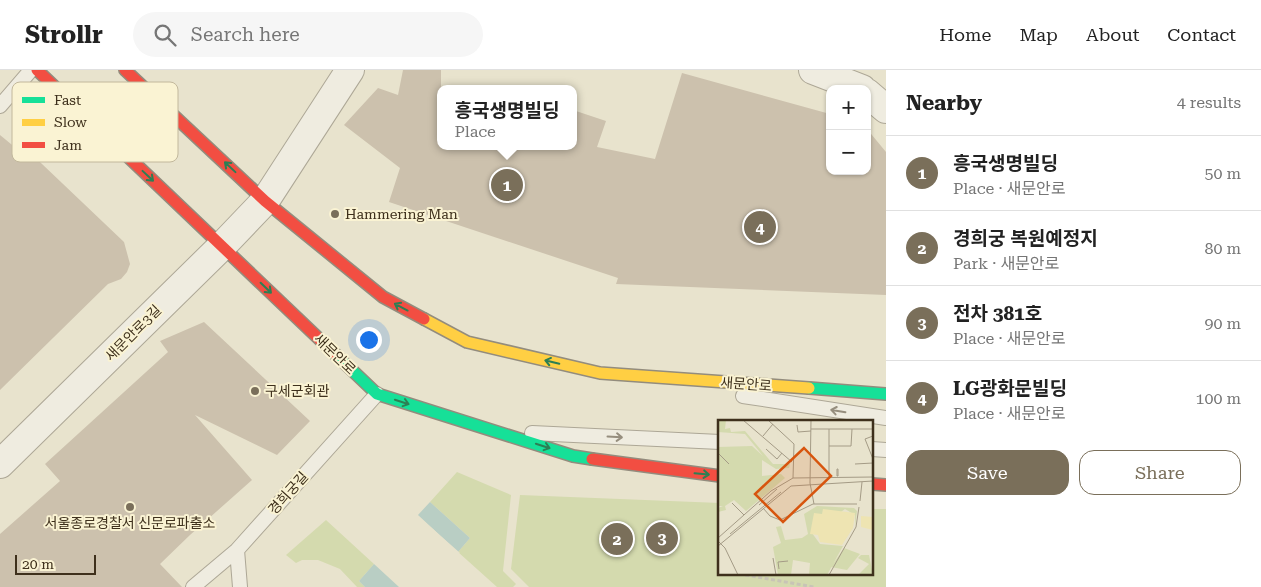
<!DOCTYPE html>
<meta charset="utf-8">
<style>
body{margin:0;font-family:"Roboto Serif","Noto Sans KR",serif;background:#f6f6f6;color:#222}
.controls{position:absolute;right:15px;top:15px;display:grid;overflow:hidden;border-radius:10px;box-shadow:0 1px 4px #0004}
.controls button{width:45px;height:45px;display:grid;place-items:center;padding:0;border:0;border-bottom:1px solid #e0e0e0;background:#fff;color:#222;font:25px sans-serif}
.scale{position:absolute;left:15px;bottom:12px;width:81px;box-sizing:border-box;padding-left:5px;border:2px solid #3e301c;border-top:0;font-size:14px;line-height:18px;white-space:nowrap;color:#3e301c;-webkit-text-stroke:4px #faf3d3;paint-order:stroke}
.you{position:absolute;left:368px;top:269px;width:18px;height:18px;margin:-12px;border:4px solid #fff;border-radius:50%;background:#1a73e8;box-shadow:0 0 0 8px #1a73e833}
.badge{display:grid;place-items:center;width:32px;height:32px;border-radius:50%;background:#7a6f5a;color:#fff;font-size:16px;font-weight:700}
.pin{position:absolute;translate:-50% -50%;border:2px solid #fff;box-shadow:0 1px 5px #0006}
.popup{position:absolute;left:437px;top:15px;width:140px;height:65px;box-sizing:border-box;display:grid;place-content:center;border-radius:10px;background:#fff;filter:drop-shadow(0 1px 4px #0005);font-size:16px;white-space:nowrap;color:#767676}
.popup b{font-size:19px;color:#222}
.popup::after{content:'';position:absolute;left:50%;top:100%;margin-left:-10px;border:10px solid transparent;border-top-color:#fff}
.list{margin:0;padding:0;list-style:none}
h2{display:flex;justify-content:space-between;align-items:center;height:65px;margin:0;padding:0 20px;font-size:21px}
h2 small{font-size:16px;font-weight:400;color:#767676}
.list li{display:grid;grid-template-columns:32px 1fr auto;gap:15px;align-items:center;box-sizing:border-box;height:75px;padding:0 20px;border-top:1px solid #e0e0e0}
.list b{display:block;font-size:19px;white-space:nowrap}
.list p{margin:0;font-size:16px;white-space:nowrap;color:#767676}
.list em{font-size:16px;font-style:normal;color:#767676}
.actions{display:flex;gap:10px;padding:15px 20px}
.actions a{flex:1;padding:11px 0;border:1px solid #7a6f5a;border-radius:15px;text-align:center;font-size:18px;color:#7a6f5a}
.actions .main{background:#7a6f5a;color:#fff}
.icon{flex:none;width:28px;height:28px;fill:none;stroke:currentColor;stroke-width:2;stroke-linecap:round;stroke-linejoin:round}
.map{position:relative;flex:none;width:886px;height:517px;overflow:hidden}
header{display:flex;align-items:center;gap:30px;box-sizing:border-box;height:70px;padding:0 25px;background:#fff;border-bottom:1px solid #e0e0e0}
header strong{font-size:24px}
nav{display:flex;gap:28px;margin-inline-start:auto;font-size:18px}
.search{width:350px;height:45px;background:#f6f6f6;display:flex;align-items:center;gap:12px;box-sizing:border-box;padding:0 18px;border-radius:28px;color:#767676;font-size:19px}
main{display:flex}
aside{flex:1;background:#fff}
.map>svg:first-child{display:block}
</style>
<header>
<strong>Strollr</strong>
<div class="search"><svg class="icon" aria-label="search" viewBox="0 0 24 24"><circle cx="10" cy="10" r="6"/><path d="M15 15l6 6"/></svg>Search here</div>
<nav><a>Home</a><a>Map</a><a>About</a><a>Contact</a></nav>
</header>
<main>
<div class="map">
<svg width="886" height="517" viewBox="0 0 886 517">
<rect width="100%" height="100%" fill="#e8e3cd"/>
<!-- green -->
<path fill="#d4daae" d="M457 402 511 425 503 501 516 514 513 517H497L458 482 470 468 430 432Z
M520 425 720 433V503H872V439H886V517H529L511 499Z
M326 450 374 494 359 511 365 517H357L340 499 318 490H302L296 493 286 485Z"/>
<!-- water -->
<path fill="#b9cec4" d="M430 432 470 468 458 482 418 445Z
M374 494 399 517H365L359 511Z"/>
<!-- pier -->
<path fill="#e8e3cd" d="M416 444 460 483 457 484 416 447Z"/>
<!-- building -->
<path fill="#ccc1ad" d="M403 0H441V76H573V40L606 51 597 77 655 89 682 3 830 44V101H867V59L886 82V225L616 214 618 208 389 132 400 98 344 55 378 18 398 25Z
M0 65 17 79 21 74 124 172 130 194 127 202 121 209 108 214 0 320Z
M204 252 310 351 277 385 195 345 252 410 190 465 160 494 182 517H0V464L60 411 45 394 168 282 160 271Z"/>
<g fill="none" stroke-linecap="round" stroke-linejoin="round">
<!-- lane casing -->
<g stroke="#ada796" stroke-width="16">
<path id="lane" d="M0 36 31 0
M743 326 886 348
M532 363 720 372
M872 379 886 380
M237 480 240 517
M193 517 237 480 377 324"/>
</g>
<!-- street casing -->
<g stroke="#ada796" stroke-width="30">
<path id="street" d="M813 0 862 19
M867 23 886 39
M0 394 222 176 265 131 350 0"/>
</g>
<!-- fast casing -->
<g stroke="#938c7d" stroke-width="14">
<path id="fast" d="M335 284 377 324 573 386 592 389
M809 318 886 324"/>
</g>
<!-- slow casing -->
<g stroke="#938c7d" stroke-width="14">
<path id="slow" d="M424 249 467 272 600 303 809 318"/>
</g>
<!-- jam casing -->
<g stroke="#938c7d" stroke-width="14">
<path id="jam" d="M37 0 335 284
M125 0 265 131 383 227 424 249
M592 389 720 406
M872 414 886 415"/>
</g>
<!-- path -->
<path stroke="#c8c4b6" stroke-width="3" stroke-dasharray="4 2.5" stroke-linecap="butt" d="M740 503V504L814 517"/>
<!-- lane -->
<use href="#lane" stroke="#efece0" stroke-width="14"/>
<!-- street -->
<use href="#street" stroke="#efece0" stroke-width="28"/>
<!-- fast -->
<use href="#fast" stroke="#16e098" stroke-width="11"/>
<!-- slow -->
<use href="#slow" stroke="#ffcf43" stroke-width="11"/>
<!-- jam -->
<use href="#jam" stroke="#f24e42" stroke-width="11"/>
</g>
<!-- one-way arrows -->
<defs><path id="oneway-shaft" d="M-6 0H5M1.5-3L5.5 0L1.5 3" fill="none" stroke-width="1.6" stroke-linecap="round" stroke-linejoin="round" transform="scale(1.25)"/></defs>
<g stroke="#2c7f54">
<use href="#oneway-shaft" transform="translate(230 97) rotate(-137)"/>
<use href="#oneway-shaft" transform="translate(148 106) rotate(43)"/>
<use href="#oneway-shaft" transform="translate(266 218) rotate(44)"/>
<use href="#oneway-shaft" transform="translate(401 237) rotate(-152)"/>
<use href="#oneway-shaft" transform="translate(552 292) rotate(-167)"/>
<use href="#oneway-shaft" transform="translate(402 332) rotate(18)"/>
<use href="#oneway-shaft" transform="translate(543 376) rotate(18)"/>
<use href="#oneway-shaft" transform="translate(702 404) rotate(5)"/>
</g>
<g stroke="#968e7e">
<use href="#oneway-shaft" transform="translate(838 341) rotate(-171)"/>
<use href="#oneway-shaft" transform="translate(615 367) rotate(3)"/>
</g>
<!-- markers -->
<g fill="#7a6f5a" stroke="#faf3d3" stroke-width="2">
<circle cx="335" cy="144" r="5"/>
<circle cx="255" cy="321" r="5"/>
<circle cx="130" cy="437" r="5"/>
</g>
<g text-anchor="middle" stroke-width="4" stroke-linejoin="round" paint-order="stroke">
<!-- poi labels -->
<g font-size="14" fill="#3e301c" stroke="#faf3d3" text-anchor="start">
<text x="345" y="149">Hammering Man</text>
<text x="265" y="326">구세군회관</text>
<text x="130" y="458" text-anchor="middle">서울종로경찰서 신문로파출소</text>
</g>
<!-- street labels -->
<g font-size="14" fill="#3e301c" stroke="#faf3d3">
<text transform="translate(133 263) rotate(-45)" y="5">새문안로3길</text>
<text transform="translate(335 284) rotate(44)" y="5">새문안로</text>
<text transform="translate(746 314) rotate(4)" y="5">새문안로</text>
<text transform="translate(288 423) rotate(-48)" y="5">경희궁길</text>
</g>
</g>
<!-- overview -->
<g transform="translate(718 350)">
<rect width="155" height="155" fill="#e8e3cd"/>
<path d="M0 0H8L7 9 12 8 13 12 27 11 55 44H72L71 48 58 49 44 40V56L63 54 67 58 28 91 16 80 7 86 8 90 0 92V88L5 86H0V27L34 26 45 36 27 14 0 12ZM99 86 136 88 139 91 137 106V95L127 89 94 113 102 124 125 126 109 155H91L92 143 75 140 73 155H60L55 127 63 123 58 107 63 106 67 120 84 118 90 114 86 94ZM126 128 142 134 129 150 113 147ZM143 135H151L155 155H140L151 144 140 138Z" fill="#d4daae"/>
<path d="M105 89 137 93 135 108 124 125 102 122 100 115 92 114 96 93 104 94ZM143 96 155 97V110L143 107Z" fill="#eee4b2"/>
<path fill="none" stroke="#a49b86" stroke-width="1" d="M25 0 74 42M50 0 76 24 75 58M93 0 92 63 96 84M79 5 80 12 93 11M93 9H155M111 9V58M45 16 55 4M155 16 147 19 155 39M111 26H133L134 9M48 29 59 39 64 33M0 33 11 44M137 44 155 43M119 49H120V56H119ZM142 81 144 62M14 83 26 95M41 85 59 69M45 88 52 96 62 100 95 84H139M12 114 63 72M0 118 53 71 75 58 155 57M0 121 7 128 20 155M0 126 73 66 155 61M55 138 58 155M61 149 60 142 70 141M111 155 138 107 141 87"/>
<path fill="#d7550e" fill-opacity="0.15" stroke="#d7550e" stroke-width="2.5" d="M86 28 113 56 65 102 37 74Z"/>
<rect width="155" height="155" fill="none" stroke="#3e301c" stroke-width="2.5"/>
</g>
<!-- legend -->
<rect x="12" y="12" width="166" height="80" rx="8" fill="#faf3d3" stroke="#c2b89c" stroke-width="1"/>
<rect x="22" y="27" width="23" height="6" fill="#16e098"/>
<rect x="22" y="49" width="23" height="7" fill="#ffcf43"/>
<rect x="22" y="72" width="23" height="6" fill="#f24e42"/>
<g font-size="14" fill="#3e301c">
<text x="54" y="35">Fast</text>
<text x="54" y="57">Slow</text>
<text x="54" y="80">Jam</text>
</g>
</svg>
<div class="controls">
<button>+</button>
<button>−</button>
</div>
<div class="scale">20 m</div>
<div class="you"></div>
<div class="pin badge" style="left:507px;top:115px">1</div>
<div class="popup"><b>흥국생명빌딩</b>Place</div>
<div class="pin badge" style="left:617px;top:469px">2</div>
<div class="pin badge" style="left:662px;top:468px">3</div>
<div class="pin badge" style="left:760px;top:157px">4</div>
</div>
<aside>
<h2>Nearby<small>4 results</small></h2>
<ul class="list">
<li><span class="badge">1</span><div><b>흥국생명빌딩</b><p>Place · 새문안로</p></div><em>50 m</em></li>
<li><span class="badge">2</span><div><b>경희궁 복원예정지</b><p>Park · 새문안로</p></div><em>80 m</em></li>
<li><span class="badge">3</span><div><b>전차 381호</b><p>Place · 새문안로</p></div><em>90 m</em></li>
<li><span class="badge">4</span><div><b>LG광화문빌딩</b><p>Place · 새문안로</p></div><em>100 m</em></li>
</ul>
<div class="actions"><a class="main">Save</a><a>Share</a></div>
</aside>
</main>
